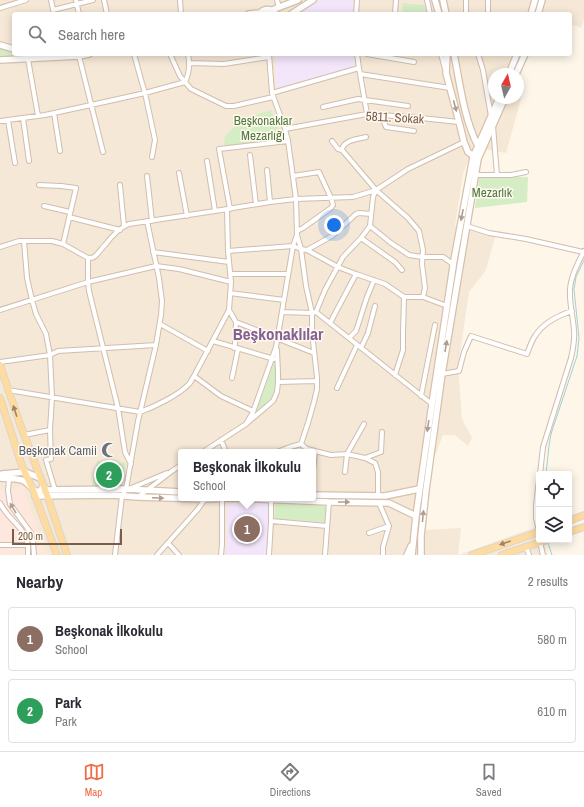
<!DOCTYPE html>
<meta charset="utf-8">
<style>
body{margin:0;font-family:"Archivo Narrow",sans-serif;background:#f7f7f7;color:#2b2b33}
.controls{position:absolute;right:12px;bottom:12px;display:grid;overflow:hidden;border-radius:4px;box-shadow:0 2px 10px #0003}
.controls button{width:36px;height:36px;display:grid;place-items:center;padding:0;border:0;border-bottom:1px solid #e1e1e2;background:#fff;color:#2b2b33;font:20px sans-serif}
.compass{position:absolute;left:488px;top:68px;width:36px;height:36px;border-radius:50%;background:#fff;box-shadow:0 2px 10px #0003;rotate:8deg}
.scale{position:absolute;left:12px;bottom:10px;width:110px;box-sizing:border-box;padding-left:4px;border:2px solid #7a5c4a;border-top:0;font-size:11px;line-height:14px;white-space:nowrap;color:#7a5c4a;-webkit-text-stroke:3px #fff9f0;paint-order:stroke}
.you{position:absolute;left:334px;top:225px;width:14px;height:14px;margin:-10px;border:3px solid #fff;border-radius:50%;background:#1a73e8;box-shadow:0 0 0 6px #1a73e833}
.badge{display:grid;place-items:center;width:26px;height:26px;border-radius:50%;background:#ed6e49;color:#fff;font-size:13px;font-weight:700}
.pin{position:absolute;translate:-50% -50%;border:2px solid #fff;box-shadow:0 1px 4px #0006}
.popup{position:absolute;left:178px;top:449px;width:138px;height:52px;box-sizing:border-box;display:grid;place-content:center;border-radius:4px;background:#fff;filter:drop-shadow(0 1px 3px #0005);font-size:13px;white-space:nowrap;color:#7c7c81}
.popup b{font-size:15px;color:#2b2b33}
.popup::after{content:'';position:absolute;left:50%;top:100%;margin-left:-8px;border:8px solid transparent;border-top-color:#fff}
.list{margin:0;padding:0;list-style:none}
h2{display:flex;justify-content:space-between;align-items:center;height:52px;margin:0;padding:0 16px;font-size:17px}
h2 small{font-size:13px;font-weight:400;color:#7c7c81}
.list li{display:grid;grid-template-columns:26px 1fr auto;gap:12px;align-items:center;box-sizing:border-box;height:64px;margin:0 8px 8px;padding:0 8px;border:1px solid #e1e1e2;border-radius:4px}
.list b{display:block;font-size:15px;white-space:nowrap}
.list p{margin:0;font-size:13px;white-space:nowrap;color:#7c7c81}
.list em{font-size:13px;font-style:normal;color:#7c7c81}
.icon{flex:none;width:22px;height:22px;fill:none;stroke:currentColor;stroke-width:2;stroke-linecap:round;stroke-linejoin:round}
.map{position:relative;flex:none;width:584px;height:555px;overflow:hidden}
.search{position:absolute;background:#fff;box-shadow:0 2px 10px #0003;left:12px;right:12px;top:12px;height:44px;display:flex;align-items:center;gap:10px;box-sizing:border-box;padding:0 14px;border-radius:4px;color:#7c7c81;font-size:15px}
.sheet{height:196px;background:#fff}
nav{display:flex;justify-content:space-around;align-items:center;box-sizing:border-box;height:56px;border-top:1px solid #e1e1e2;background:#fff;font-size:11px;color:#7c7c81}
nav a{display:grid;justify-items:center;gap:2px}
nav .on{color:#ed6e49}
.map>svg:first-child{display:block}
</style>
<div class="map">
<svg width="584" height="555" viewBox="0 0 584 555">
<rect width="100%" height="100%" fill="#fdf6e9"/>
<!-- residential -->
<path fill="#f6e8d6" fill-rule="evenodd" d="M0 0H584V20L581 28 570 24V14H14V54H526L518 74H494V98H518V85L524 88 506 153 473 147 463 174 455 226 495 237 486 270 469 292 458 366 462 419 472 438 468 446 455 435H443L432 463 426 530 461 528 458 555 539 526V540H544L547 555H0ZM181 452H313V498H181Z"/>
<!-- commercial -->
<path fill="#fee7dc" d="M18 486H23L47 555H0V489H12Z"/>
<!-- education -->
<path fill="#f3e5fa" d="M319 0H349L354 3 353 14H298Z
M275 54H354L355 60 354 66 276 88Z
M227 503H269L267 555H226Z"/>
<!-- green -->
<path fill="#d5edc5" d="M402 3 424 5 427 14H403Z
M0 47 14 52V54L62 55 0 58Z
M271 110 278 127 282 139 226 146 224 144 225 136 239 122 260 113Z
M479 177H528L527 202 475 208Z
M275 360C277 370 276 390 270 399 267 404 261 408 256 412Z
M97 461 126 463 122 486H92Z
M275 503 326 506 325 522 275 519Z"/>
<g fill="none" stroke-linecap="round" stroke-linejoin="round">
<!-- stream -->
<path stroke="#a1d2db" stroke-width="1" d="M546 474 549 446 551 434 577 356 579 338 574 289 576 277 584 260
M548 543 552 555"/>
<!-- street casing -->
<g stroke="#d1bdad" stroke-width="6">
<path id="street" d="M51 0 53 10 93 0
M76 0 79 14
M104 0 107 14
M180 0 181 14
M277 0 279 8
M427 0 430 14
M0 8 26 0
M356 14 357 0
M395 14 396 0
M466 14V0
M488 14V0
M134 54 142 83 145 93 155 140 152 157
M170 54 180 76 191 89 226 106H234L273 97
M269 54 272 93 285 129 288 141 296 199 297 235 301 249 306 286 312 313V333L317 377V389L314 402 308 423 301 444 290 447 277 452
M357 54 359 68 367 114
M367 54 414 62
M441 54 445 69
M478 54 483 70 491 116
M79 56 103 152
M28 59 38 116
M190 63 224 64 269 57
M360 74 450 88
M272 93 359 68
M323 107 358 99 408 106
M54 113 60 151
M381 115 386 127 414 131
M23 118 29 161
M8 120 15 163
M0 121 45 115 91 105 145 93 185 82C190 72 190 64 188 54
M493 126 497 175
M285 129 367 114 421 118 459 122
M332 141 338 149 342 150 376 190 408 218 419 231 423 250 422 264 425 288 423 297
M342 150C343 140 358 139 366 137
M250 155 256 204
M207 161 215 211
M267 170 270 202
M179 173 187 216
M475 175H511L526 172
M147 176 152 221
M293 176 319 172 331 198 333 205 331 208 303 228 297 231
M39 185 61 186 76 188 63 244
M120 185 124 226
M44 206 70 212
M230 209 219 149 288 141
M69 217 120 230
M370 226 391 243 409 255 422 257H443L453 264
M467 226 489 233 526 239 583 252
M361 238 395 262 402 270
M24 241 27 278 32 300 36 314 46 334 50 355 52 397 50 430 51 459 46 460 55 490
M0 247 19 241H52L63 244 88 258C90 258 92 258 94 257 98 254 101 249 105 245 111 237 119 228 129 224L215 211 270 202 296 199 353 197 376 190 408 169 464 142
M307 250 338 267 356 274 385 284 404 297H423L447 306
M228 251 293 246 301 249 307 250 332 236 356 214 359 213 371 214
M153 252 229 262
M88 258V282L89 291 118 408 125 452 131 464
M230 274H288
M230 293 284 300
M0 310 88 282 156 266 179 269 231 282
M229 310 236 322 235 344 234 348
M282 312 312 313 316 312 432 404
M316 312 325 290 343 257 361 238 370 226 373 197 376 190
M236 322 314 353
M330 323 356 274
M160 324 208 351
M349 338 356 331 367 297 374 280
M213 341 274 359
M361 348 368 333 375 306
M0 362 50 355 58 351 156 345
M442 374 459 371 464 352 471 336 527 354C529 349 531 342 535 336 543 323 557 316 572 311
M395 375 403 350V333L404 297
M194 376 221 396 253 411
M232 378 238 349
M278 382 317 381
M337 388 357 345
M8 390 140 412C154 407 179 395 189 384 191 382 192 379 194 376L229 310 231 282 228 251 227 209
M421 396 435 325
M246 424 253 412 276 347 293 246 297 235
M24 435 50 430
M221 440 226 452
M301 444 307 449 331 455 347 454 365 458 375 463 378 472V495
M203 452 246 424 273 401 277 392 278 382V373L277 350
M365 458 381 452 382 432
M313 471 315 451
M345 472 347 454 364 424
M540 474 543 447 571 358C573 349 575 339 574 330 573 316 569 303 570 289 571 276 578 263 584 251
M9 479 8 491 10 504 31 533 33 542 34 555
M539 480 536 505V518L539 531
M129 489 167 473
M138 497 172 471 181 465
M0 503C7 519 25 527 28 545 28 548 28 552 28 555
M379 503 389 526 383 547V555
M271 521 327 526
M369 533 389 526
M540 542 543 555
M168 543 179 555
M0 545H28
M526 547 529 555
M115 555 122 496 126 489 138 421 156 345 161 315 162 301 159 278 147 221
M157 555 198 509 205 499
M221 555 222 544V499L223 498
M269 555 271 521V500
M325 555 329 502"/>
</g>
<!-- secondary casing -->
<g stroke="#d7c0ac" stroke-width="8">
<path id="secondary" d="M435 0 439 14
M443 0 446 14
M272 10 298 0
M249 14 259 13
M259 14C264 8 271 8 276 14
M291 14 313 0
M531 14 535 0
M538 14 542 0
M0 45 14 49
M447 54 446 73 459 122 464 142 468 152 475 157
M454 54C460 84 464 119 478 146
M0 60 79 56 89 54
M509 74 517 54
M516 74 525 54
M0 476 2 474 25 472 40 478
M0 478C7 479 18 478 24 481 29 484 32 489 37 492L41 490 43 486
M45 490 126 489 181 492
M313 495 385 496 419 489
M35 496 113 495 137 497 205 499 235 498 329 502 389 503 416 516
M407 555 411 546
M412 555 416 516 432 404 454 260 473 157 499 98
M421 555V536L426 490 442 374 478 159 505 98"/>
</g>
<!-- primary casing -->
<g stroke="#dcd5d0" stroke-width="8">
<path id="primary" d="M0 365 20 424 47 495 67 555
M0 398 22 466 33 490 57 555
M569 521 584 515
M569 532 584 527
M472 555 539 532
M502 555 547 540"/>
</g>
<!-- street -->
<use href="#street" stroke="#fff" stroke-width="4"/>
<!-- secondary -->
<use href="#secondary" stroke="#fff" stroke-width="5.5"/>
<!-- primary -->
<use href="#primary" stroke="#fedc9f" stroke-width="6"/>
</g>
<!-- one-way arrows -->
<defs><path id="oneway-solid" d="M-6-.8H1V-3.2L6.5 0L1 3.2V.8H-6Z"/></defs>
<g fill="#af9d92">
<use href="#oneway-solid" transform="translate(455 106) rotate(75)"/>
<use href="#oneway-solid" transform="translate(462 215) rotate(101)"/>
<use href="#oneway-solid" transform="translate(446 346) rotate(-80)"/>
<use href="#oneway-solid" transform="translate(428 426) rotate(98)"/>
<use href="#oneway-solid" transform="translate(158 498) rotate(2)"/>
<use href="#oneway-solid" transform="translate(344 502)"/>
<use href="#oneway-solid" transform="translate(13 508) rotate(-121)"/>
<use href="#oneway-solid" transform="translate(423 516) rotate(-84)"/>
</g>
<g fill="#a28264">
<use href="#oneway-solid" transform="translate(15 411) rotate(-108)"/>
<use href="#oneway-solid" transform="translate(505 543) rotate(161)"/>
</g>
<!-- icons -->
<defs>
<g id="mosque-bare" transform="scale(1.2)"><path d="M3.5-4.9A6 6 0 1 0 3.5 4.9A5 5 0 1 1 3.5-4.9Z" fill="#6b7280" stroke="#fff9f0" stroke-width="2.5" paint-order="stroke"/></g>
</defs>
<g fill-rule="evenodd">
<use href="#mosque-bare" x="109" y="450"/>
</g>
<g text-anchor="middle" stroke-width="3" stroke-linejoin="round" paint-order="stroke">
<!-- street labels -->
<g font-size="13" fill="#7a5c4a" stroke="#fff9f0">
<text transform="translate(395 117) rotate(3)" y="5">5811. Sokak</text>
</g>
<!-- park labels -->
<g font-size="13" fill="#507a3e" stroke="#fff9f0">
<text x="263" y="125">Beşkonaklar<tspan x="263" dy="15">Mezarlığı</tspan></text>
<text x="492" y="197">Mezarlık</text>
</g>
<!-- worship labels -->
<g font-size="13" fill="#5b616d" stroke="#fff9f0" text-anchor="end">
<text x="97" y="455">Beşkonak Camii</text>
</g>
<!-- district labels -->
<g font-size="17" font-weight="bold" fill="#856296" stroke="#fff9f0">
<text x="278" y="340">Beşkonaklılar</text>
</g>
</g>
</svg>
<div class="controls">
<button><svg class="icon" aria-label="locate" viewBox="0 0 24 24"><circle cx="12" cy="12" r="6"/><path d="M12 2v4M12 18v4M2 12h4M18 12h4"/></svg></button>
<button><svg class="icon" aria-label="layers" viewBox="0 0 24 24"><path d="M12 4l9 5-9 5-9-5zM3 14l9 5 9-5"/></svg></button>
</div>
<svg class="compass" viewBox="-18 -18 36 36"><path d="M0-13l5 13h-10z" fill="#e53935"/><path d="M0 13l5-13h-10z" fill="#7c7c81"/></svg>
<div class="scale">200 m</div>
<div class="you"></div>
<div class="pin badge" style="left:247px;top:529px;background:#8d6e63">1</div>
<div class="popup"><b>Beşkonak İlkokulu</b>School</div>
<div class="pin badge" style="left:109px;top:475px;background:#2e9e5b">2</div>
<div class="search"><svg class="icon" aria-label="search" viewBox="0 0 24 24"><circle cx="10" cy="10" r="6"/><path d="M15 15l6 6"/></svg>Search here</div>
</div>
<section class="sheet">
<h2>Nearby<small>2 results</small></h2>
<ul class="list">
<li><span class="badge" style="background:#8d6e63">1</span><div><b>Beşkonak İlkokulu</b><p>School</p></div><em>580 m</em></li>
<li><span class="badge" style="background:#2e9e5b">2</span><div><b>Park</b><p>Park</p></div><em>610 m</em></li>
</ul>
</section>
<nav>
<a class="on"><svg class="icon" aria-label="map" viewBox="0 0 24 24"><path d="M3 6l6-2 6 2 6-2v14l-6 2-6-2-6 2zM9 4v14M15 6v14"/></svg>Map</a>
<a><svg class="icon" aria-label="directions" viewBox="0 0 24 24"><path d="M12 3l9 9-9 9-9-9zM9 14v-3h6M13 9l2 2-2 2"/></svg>Directions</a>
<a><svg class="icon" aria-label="saved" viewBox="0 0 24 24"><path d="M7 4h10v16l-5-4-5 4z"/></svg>Saved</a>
</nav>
